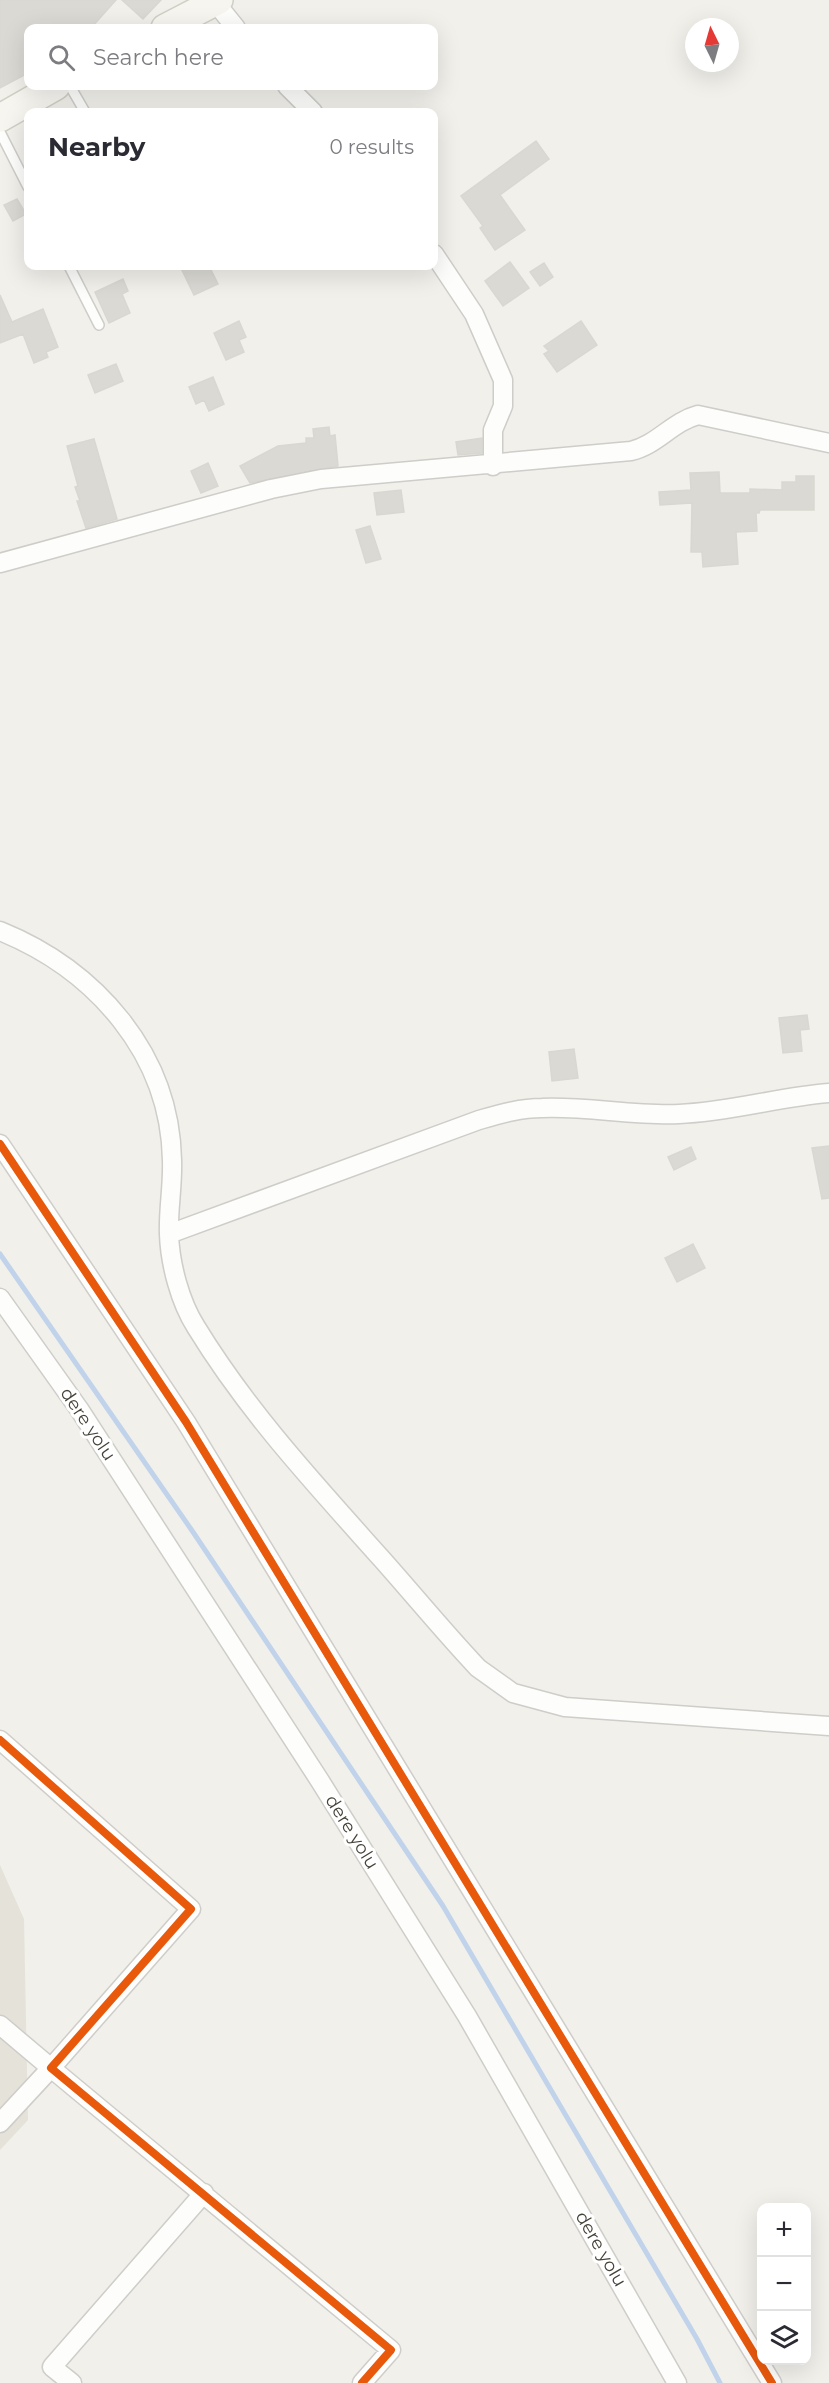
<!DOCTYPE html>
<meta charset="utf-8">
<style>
body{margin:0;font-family:Montserrat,sans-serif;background:#f7f7f7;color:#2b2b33}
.controls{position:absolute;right:18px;bottom:18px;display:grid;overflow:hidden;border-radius:12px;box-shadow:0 6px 24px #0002}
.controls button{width:54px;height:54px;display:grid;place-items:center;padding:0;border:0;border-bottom:2px solid #e1e1e2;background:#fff;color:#2b2b33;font:30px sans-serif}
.compass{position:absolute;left:685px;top:18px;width:54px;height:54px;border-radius:50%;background:#fff;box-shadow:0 6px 24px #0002;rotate:355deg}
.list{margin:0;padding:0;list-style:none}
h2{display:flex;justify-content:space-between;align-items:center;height:78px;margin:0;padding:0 24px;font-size:26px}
h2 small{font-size:20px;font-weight:400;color:#7c7c81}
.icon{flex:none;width:33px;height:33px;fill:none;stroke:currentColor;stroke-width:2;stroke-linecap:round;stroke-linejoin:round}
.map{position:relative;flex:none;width:829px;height:2383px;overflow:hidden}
.search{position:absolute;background:#fff;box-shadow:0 6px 24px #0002;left:24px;top:24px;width:414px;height:66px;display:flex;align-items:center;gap:15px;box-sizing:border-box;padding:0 21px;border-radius:12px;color:#7c7c81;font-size:22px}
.panel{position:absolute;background:#fff;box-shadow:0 6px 24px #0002;left:24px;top:108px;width:414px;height:162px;border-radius:12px}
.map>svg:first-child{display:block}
</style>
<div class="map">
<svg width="829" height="2383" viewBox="0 0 829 2383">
<rect width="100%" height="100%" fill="#f1f0eb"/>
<!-- residential -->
<path fill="#e4e2d9" d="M0 1865 24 1919 28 2120 0 2150Z"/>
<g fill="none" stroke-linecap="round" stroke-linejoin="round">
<!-- stream -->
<path stroke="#c0d3ea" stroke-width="5" d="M0 1254 193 1532 443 1906 697 2339 720 2383"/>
</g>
<!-- building -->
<path fill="#dad9d4" stroke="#d9d7d1" stroke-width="1.5" d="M0 0H116L91 28H28V73L0 88Z
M122 0H161L143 19Z
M536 141 549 159 500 195 525 230 495 250 480 228 483 226 461 196Z
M17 199 26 214 13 221 4 205Z
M510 262 529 288 503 306 485 281Z
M544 263 553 277 540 286 530 272Z
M180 266H209L218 284 194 295Z
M123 279 128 291 122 294 130 313 109 323 95 292Z
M0 295 12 322 43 309 58 347 46 352 48 357 34 363 23 334 0 343Z
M239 321 246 337 239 340 244 352 226 360 214 333Z
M581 321 597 345 557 372 544 354 549 351 544 346Z
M116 364 123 381 95 393 88 375Z
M213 377 224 404 209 411 204 400 196 404 189 387Z
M329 427 330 436 335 435 338 466 250 483 240 466 278 446 306 443V438H314L313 429Z
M482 438V453L458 455 456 442Z
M94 439 117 519 86 528 77 501H80L75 487 78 486 67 446Z
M208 463 218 486 201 493 191 471Z
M719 472 720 493H750V489L782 490V482H796V476H814V510H760L759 513H756L757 531 736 532 738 564 703 567 702 552H691L692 503 660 505 659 492 691 490 690 473Z
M401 490 404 512 377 515 374 493Z
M370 526 381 559 366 563 356 530Z
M807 1015 809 1029 800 1030 802 1051 783 1053 779 1018Z
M574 1049 578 1078 552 1081 549 1052Z
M829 1146V1198L822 1199 812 1148Z
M691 1147 696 1159 674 1170 668 1157Z
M693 1244 705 1268 677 1282 665 1258Z"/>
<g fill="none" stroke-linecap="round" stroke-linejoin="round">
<!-- lane casing -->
<g stroke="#cecdc9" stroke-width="12">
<path id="lane" d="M70 86 85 112
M0 132 28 187
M69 266 99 325"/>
</g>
<!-- street casing -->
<g stroke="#cecdc9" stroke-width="21">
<path id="street" d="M215 2 236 28
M287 86 313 112
M434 254 474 314 503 380V406L493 430V466
M0 563 271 489 321 479 631 451C657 445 672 422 698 415L829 443
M0 931C96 970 170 1054 172 1160 173 1185 168 1210 169 1234 170 1264 180 1302 196 1327 248 1412 314 1483 380 1557 413 1594 444 1632 478 1668L513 1693 565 1707 829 1726
M0 1144 186 1422 772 2383
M169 1234 479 1120C500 1114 520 1108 542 1108 587 1106 633 1116 679 1114 730 1112 778 1097 829 1093
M0 1298 79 1409 320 1781 467 2016 677 2383
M0 1740 191 1909 51 2068 391 2350 362 2383
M0 2025 51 2068 0 2123
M72 2383 52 2367 204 2193"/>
</g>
<!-- secondary casing -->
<g stroke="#d0cfc4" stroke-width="30">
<path id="secondary" d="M165 28 219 0
M0 118 56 86"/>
</g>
<!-- lane -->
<use href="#lane" stroke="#fdfdfc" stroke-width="9"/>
<!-- street -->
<use href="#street" stroke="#fdfdfc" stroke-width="18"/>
<!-- secondary -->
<use href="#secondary" stroke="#f6f5f0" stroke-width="27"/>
<!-- cycleway casing -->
<g stroke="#fff" stroke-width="11">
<path id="cycleway" d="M0 1144 186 1422 772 2383
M0 1740 191 1909 51 2068 391 2350 362 2383"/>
</g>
<!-- cycleway -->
<use href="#cycleway" stroke="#e8590c" stroke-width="8"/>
</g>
<g text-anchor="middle" stroke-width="6" stroke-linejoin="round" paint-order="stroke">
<!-- street labels -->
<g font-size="18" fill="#454238" stroke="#fff">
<text transform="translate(88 1424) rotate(56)" y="6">dere yolu</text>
<text transform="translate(352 1832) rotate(58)" y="6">dere yolu</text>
<text transform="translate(601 2249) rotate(60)" y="6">dere yolu</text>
</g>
</g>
</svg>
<div class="controls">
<button>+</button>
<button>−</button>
<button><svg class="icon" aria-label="layers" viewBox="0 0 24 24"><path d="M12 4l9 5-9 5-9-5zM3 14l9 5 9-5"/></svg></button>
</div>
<svg class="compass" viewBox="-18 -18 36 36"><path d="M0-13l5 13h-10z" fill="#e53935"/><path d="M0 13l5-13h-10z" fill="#7c7c81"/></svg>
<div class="search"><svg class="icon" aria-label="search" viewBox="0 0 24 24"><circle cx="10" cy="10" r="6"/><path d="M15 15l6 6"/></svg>Search here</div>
<section class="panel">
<h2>Nearby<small>0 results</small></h2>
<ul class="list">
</ul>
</section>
</div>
